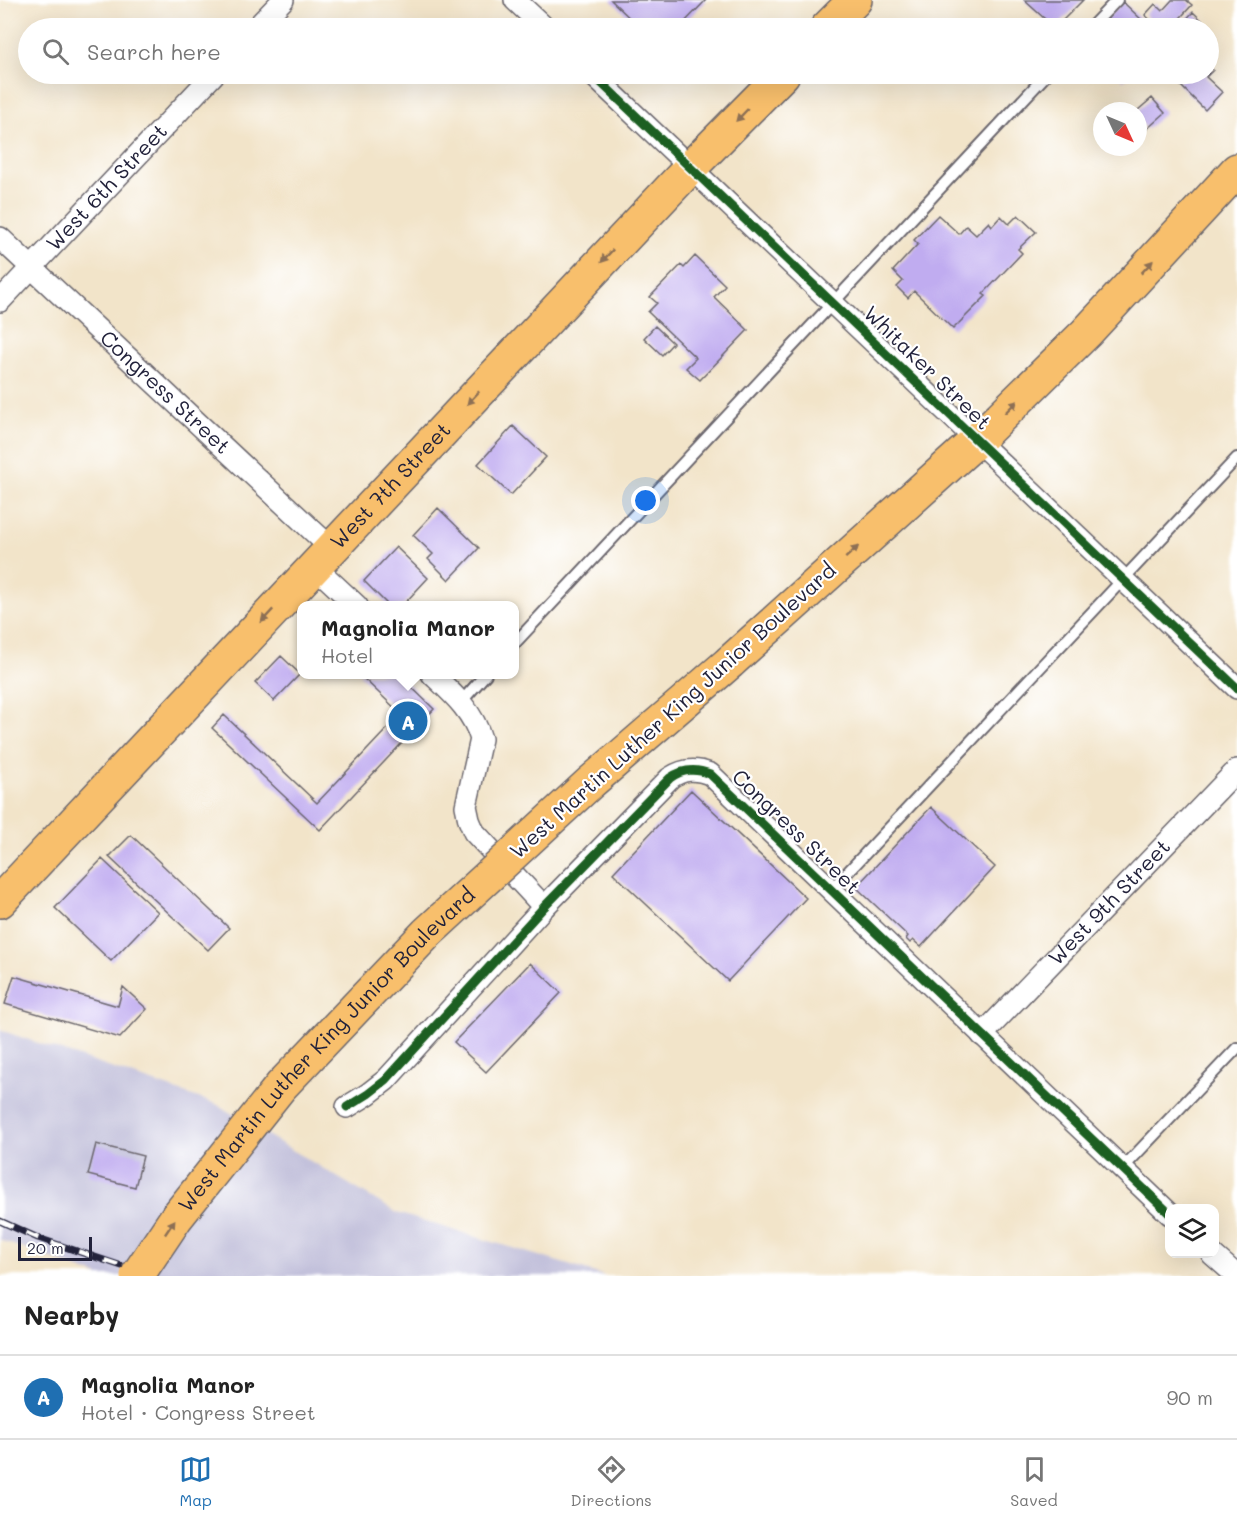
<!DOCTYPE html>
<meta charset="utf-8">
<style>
body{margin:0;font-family:Mali,sans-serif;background:#f6f6f6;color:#222}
.controls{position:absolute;right:18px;bottom:18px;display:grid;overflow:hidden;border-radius:12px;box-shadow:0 6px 24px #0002}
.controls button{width:54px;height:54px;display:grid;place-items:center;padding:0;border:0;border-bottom:2px solid #e0e0e0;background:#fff;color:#222;font:30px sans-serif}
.compass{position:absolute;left:1093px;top:102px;width:54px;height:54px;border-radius:50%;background:#fff;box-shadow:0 6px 24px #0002;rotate:134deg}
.scale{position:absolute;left:18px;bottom:15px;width:74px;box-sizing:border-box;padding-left:6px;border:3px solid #22223b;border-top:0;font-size:16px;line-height:21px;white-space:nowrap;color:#22223b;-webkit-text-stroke:4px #fff;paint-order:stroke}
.you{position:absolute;left:646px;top:501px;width:21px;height:21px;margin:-15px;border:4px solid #fff;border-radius:50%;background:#1a73e8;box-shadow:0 0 0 9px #1a73e833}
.badge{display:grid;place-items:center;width:39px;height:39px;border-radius:50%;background:#1f6fb2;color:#fff;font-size:20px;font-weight:700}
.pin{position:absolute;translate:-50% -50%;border:3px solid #fff;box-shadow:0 2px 6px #0006}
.popup{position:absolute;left:297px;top:601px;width:222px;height:78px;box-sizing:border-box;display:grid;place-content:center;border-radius:12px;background:#fff;filter:drop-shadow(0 2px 4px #0005);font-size:20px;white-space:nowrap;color:#767676}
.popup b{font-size:22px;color:#222}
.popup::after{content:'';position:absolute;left:50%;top:100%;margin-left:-12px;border:12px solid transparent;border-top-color:#fff}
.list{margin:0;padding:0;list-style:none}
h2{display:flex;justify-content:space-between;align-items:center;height:78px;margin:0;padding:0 24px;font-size:26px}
h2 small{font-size:20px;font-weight:400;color:#767676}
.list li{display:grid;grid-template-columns:39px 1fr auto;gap:18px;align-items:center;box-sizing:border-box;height:84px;padding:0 24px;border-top:2px solid #e0e0e0}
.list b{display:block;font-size:22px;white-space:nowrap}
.list p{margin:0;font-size:20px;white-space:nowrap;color:#767676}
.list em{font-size:20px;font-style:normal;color:#767676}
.icon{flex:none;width:33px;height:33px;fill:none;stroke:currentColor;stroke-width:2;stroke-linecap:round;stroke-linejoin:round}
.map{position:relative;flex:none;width:1237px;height:1276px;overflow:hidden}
.search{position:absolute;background:#fff;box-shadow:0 6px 24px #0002;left:18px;right:18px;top:18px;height:66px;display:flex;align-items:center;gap:15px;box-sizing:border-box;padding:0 21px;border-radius:33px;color:#767676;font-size:22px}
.sheet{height:162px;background:#fff}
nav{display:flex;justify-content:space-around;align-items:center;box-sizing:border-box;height:84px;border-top:2px solid #e0e0e0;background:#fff;font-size:16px;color:#767676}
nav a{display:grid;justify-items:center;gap:3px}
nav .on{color:#1f6fb2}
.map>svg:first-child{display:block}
</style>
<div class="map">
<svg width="1237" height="1276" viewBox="0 0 1237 1276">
<rect width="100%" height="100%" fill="#fff"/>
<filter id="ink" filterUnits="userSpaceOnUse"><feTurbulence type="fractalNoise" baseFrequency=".0167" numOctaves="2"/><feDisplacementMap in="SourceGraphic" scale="12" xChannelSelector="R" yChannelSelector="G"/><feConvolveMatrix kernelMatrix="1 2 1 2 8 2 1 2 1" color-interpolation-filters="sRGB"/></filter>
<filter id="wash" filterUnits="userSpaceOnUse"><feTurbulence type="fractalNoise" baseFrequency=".008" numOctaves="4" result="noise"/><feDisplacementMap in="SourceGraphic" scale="24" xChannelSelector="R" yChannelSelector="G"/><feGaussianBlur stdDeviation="1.35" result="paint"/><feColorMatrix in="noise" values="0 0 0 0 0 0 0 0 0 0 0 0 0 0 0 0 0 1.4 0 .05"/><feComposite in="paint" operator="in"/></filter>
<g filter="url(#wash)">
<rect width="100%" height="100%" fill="#f2e4c9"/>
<!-- industrial -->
<path fill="#c3c1db" d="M0 1030 216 1104 397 1213 605 1276H99L0 1240Z"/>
<g id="blocks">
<!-- building -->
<path fill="#c0acf0" d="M611 0H706L679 28H640Z
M1024 0H1083L1055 28Z
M1172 0H1186L1192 5 1171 28H1159L1145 15 1155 4 1162 11Z
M1123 2 1144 22 1138 28H1098Z
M1193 12 1210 28 1179 27Z
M1208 66 1213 70 1206 77 1222 92 1205 110 1178 83 1187 74H1208Z
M1117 74H1130L1124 80Z
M1152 98 1165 113 1147 129 1138 120V110Z
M938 215 959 234 966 226 976 235 989 222 992 226 1001 216 1009 224 1018 215 1036 232 1018 249 1022 253 983 294 986 296 953 329 914 291 908 298 897 287 903 281 893 271 918 244 914 240Z
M695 256 725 285 714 297 748 330 700 380 686 368 696 358 648 312 657 303 650 297 681 265 684 268Z
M655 326 673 343 662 355 644 338Z
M513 426 546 457 511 495 478 464Z
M438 508 479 548 449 580 428 559 433 554 413 535Z
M396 547 428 578 402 606H389L364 581Z
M281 656 300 674 274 701 255 683Z
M359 674H398L434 709 320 830 212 728 224 715 317 803 401 714Z
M691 790 806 898 728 981 613 873Z
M931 807 995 867 921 947 913 940 910 943 906 939 908 936 856 887Z
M131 835 229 928 208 950 109 857Z
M102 859 158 912 111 961 55 908Z
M530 963 561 993 486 1072 454 1042Z
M14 976 118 1006 123 987 147 1009 120 1038 5 1004Z
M96 1144 143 1156 135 1187 88 1175Z"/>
</g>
</g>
<g filter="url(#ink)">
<use href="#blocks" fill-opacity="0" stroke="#6b666d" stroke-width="1.5"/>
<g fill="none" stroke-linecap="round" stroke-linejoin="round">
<!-- lane casing -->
<g stroke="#6b666d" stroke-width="14">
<path id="lane" d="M1090 28 1117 0
M514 644 1047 74
M461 702 486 674
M831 890 1237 458
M1121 1170 1237 1048"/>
</g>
<!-- street casing -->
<g stroke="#6b666d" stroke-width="24">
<g id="street">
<path d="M515 0 545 28"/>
<path d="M256 28 283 0"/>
<path d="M592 74 1237 688"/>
<path id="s1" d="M0 238 331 548"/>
<path id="s2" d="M0 301 214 74"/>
<path d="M314 566 357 606"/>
<path d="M432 674C452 693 473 711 481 739L466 806 469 820 474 832 544 907"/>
<path id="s3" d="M982 1035 1237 770"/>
<path d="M347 1107 368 1094 386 1080 544 907 670 778C683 769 695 768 710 774L1170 1214"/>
<path d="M1212 1254 1237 1276"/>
</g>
</g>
<!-- primary casing -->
<g stroke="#6b666d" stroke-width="36">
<g id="primary">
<path d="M827 28 855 0"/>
<path d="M730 662 977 440 1086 333 1237 170"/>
<path id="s4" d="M0 901 690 168 783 74"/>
</g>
</g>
<!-- lane -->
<use href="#lane" stroke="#fff" stroke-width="10"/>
<!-- street -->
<use href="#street" stroke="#fff" stroke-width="21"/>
<!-- primary -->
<use href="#primary" stroke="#f8bf6c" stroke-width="33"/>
<!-- rail casing -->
<g stroke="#22223b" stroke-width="7">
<path id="rail" d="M0 1221 38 1238 152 1276"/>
</g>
<!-- rail -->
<use href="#rail" stroke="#fff" stroke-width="4.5" stroke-dasharray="14" stroke-linecap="butt"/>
<!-- primary-bridge casing -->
<g stroke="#6b666d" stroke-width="36" stroke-linecap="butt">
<g id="primary-bridge">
<path id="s5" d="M137 1276 176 1218 281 1086 427 933 591 782 730 662"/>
</g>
</g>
<!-- primary-bridge -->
<use href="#primary-bridge" stroke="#f8bf6c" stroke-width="33"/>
<!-- cycleway casing -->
<g stroke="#fff" stroke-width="13">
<path id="cycleway" d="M592 74 1237 688
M347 1107 368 1094 386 1080 544 907 670 778C683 769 695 768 710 774L1170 1214"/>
</g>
<!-- cycleway -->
<use href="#cycleway" stroke="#1b5e20" stroke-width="9"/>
</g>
<!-- one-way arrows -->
<defs><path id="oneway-solid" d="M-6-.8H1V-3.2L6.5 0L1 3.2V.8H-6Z" transform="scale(1.5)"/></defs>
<g fill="#8d7054">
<use href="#oneway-solid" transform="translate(742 115) rotate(134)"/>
<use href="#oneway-solid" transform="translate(607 256) rotate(133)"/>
<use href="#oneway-solid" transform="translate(1147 267) rotate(-47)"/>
<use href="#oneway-solid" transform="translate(473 398) rotate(133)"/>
<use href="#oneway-solid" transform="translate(1011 407) rotate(-44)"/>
<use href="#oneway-solid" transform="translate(852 552) rotate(-42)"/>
<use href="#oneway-solid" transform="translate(267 616) rotate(133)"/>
<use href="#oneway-solid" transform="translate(170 1227) rotate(-56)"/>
</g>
</g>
<g text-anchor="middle" stroke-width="4.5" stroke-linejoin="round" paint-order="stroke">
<!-- street labels -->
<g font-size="21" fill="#22223b" stroke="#fff">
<text dy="7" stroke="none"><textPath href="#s2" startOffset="156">West 6th Street</textPath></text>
<text transform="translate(927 368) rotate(44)" y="7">Whitaker Street</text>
<text dy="7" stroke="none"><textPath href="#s1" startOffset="226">Congress Street</textPath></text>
<text dy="7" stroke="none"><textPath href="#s4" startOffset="570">West 7th Street</textPath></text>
<text transform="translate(673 711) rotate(-42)" y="7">West Martin Luther King Junior Boulevard</text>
<text transform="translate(796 832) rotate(44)" y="7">Congress Street</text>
<text dy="7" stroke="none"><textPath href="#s3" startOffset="184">West 9th Street</textPath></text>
<text dy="7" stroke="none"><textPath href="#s5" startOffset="296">West Martin Luther King Junior Boulevard</textPath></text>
</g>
</g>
</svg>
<div class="controls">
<button><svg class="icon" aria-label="layers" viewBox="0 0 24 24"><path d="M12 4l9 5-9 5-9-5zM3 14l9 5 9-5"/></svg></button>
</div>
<svg class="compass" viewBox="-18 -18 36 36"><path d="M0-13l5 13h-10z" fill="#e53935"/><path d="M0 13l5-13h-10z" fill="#767676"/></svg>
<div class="scale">20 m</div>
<div class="you"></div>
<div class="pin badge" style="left:408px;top:721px">A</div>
<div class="popup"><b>Magnolia Manor</b>Hotel</div>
<div class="search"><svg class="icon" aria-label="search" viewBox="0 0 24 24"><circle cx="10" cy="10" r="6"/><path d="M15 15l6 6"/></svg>Search here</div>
</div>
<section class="sheet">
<h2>Nearby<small></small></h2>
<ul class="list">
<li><span class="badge">A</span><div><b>Magnolia Manor</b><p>Hotel · Congress Street</p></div><em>90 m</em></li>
</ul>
</section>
<nav>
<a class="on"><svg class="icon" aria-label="map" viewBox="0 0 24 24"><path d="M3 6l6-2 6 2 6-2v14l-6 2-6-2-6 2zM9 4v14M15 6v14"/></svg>Map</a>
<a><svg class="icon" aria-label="directions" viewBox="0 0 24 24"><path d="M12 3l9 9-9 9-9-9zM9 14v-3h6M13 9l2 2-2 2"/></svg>Directions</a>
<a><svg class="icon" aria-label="saved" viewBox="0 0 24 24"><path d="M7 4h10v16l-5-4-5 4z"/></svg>Saved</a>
</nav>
